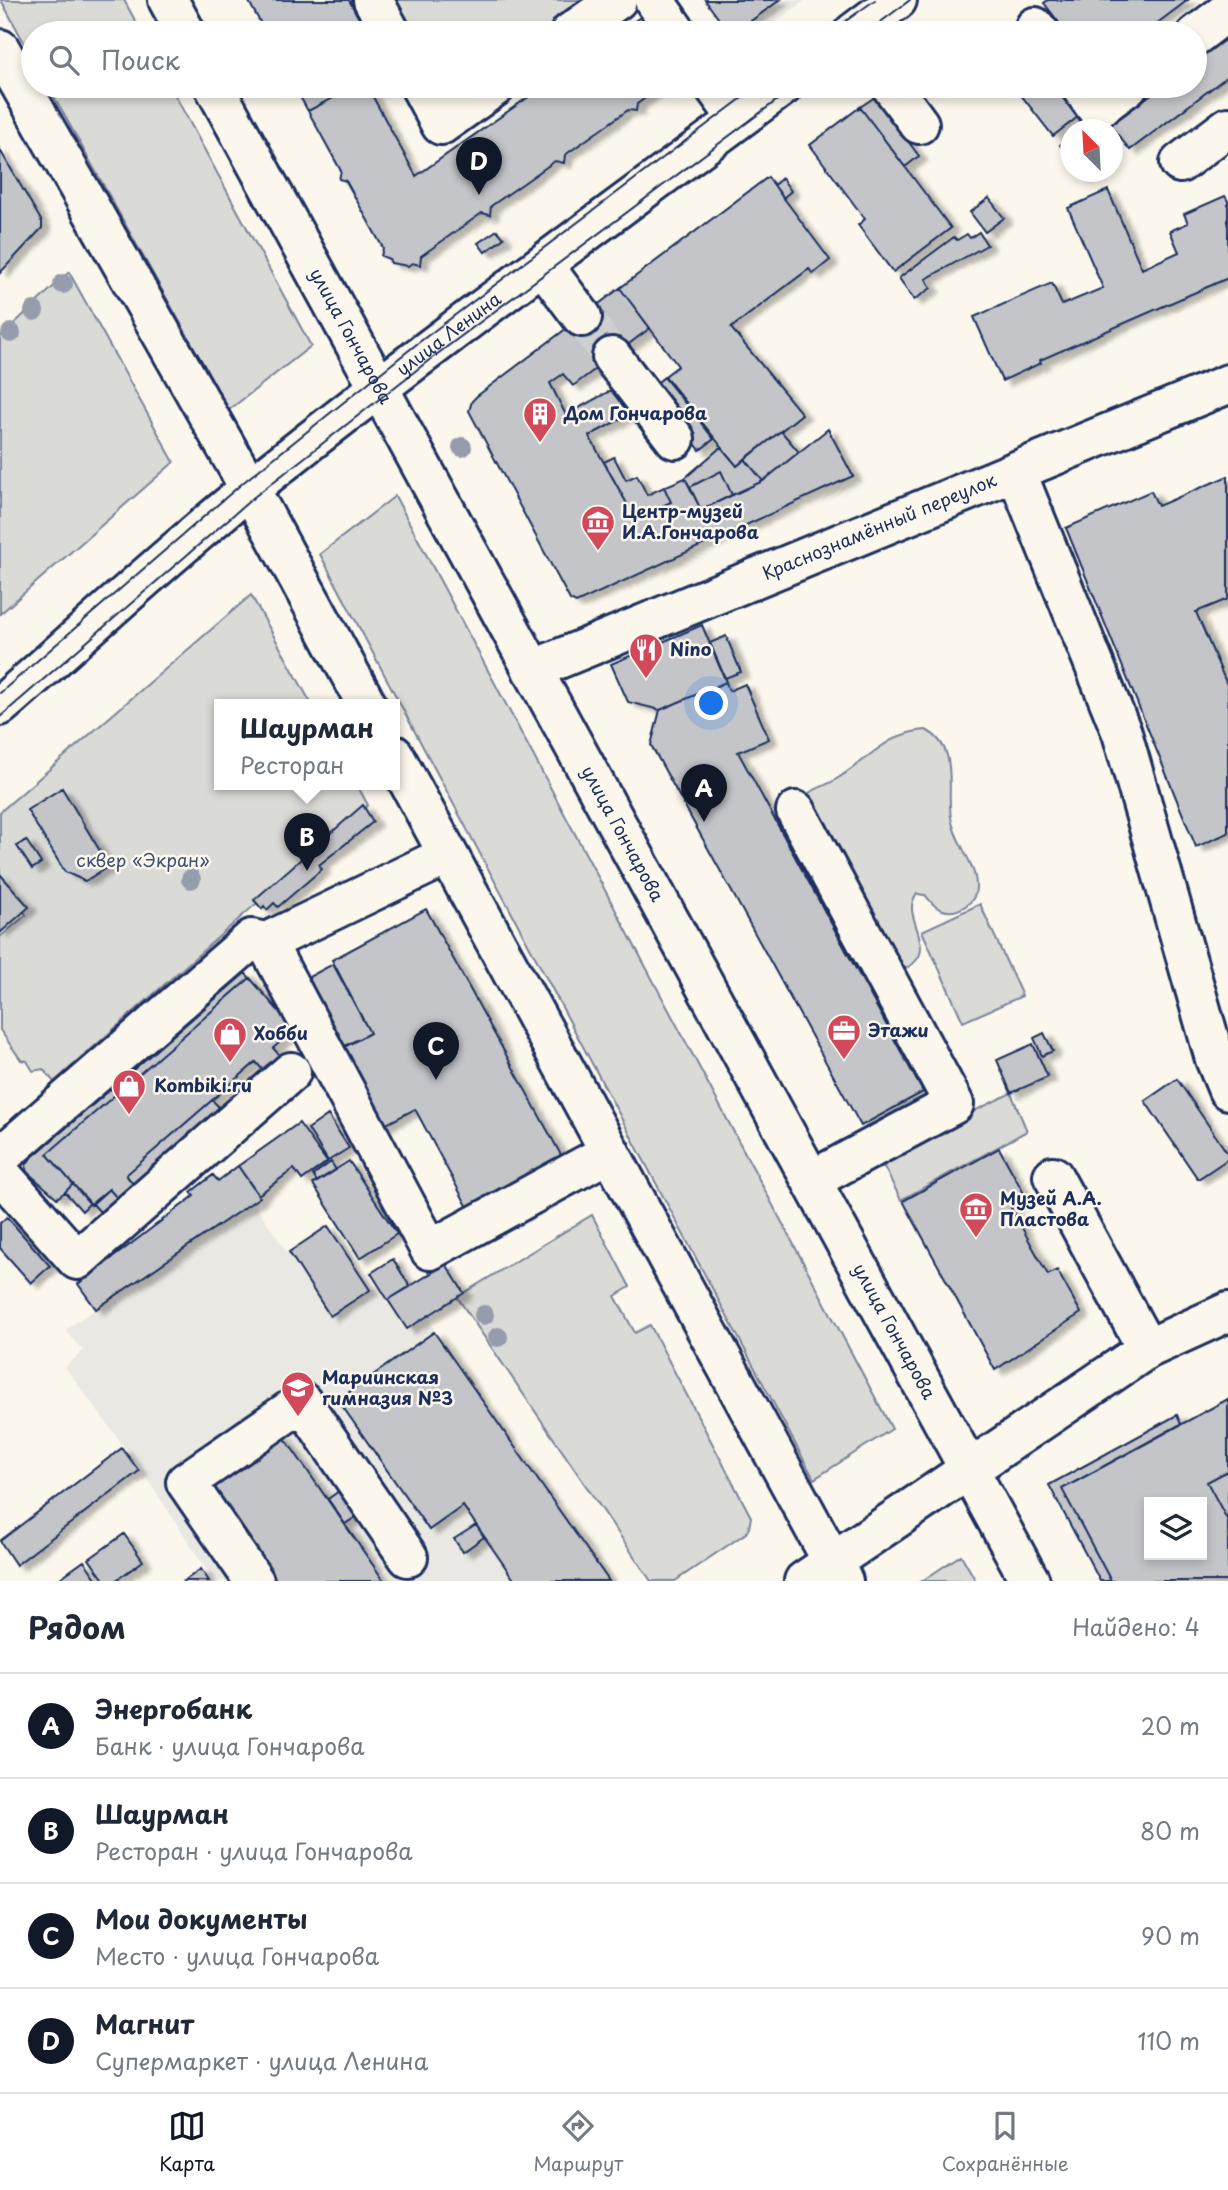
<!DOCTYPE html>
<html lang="ru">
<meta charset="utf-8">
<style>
body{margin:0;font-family:"Playpen Sans",sans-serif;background:#f6f6f7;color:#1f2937}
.controls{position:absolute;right:21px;bottom:21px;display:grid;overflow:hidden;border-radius:0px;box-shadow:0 4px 10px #0003}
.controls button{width:63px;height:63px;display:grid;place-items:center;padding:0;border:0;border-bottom:2px solid #e0e1e3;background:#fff;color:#1f2937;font:35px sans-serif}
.compass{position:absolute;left:1060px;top:119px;width:63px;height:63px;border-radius:50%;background:#fff;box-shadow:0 4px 10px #0003;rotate:336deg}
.you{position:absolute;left:712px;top:704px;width:24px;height:24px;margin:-18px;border:5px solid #fff;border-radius:50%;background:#1a73e8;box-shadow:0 0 0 10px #1a73e833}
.badge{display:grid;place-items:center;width:46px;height:46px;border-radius:50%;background:#111827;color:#fff;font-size:23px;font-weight:700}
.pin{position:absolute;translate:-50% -58px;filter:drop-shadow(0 2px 4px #0008)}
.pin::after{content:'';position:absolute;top:37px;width:24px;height:21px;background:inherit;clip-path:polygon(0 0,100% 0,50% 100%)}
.popup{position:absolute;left:214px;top:699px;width:186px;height:91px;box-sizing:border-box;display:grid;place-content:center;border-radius:0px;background:#fff;filter:drop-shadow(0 2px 5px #0005);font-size:23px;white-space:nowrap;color:#747a83}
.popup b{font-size:26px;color:#1f2937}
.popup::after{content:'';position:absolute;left:50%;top:100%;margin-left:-14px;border:14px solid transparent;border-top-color:#fff}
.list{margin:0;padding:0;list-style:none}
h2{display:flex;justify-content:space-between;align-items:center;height:91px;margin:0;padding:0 28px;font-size:30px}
h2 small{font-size:23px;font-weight:400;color:#747a83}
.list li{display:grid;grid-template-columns:46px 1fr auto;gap:21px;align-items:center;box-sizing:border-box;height:105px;padding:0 28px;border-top:2px solid #e0e1e3}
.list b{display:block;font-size:26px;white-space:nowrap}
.list p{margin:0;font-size:23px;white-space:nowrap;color:#747a83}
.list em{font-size:23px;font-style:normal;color:#747a83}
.icon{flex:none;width:38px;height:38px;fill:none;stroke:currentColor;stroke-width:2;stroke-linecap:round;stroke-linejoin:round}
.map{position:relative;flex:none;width:1228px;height:1581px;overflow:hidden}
.search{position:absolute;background:#fff;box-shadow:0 4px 10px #0003;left:21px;right:21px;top:21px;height:77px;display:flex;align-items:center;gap:18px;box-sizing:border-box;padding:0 24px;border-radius:38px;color:#747a83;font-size:26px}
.sheet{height:511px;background:#fff}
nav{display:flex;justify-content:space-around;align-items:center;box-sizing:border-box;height:98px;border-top:2px solid #e0e1e3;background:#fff;font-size:19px;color:#747a83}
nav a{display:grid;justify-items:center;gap:4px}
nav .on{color:#111827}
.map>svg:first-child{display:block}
</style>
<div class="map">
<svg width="1228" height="1581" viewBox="0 0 1228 1581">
<defs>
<filter id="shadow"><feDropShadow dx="8" dy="4.5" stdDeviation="2" flood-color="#0004"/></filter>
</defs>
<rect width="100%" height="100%" fill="#fbf7ec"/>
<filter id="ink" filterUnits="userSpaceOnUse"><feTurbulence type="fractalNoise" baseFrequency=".0143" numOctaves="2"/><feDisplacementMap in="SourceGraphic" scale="14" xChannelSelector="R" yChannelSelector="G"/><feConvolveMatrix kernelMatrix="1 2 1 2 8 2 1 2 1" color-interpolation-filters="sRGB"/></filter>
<g filter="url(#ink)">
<!-- built -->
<path fill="#eae8e2" d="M704 0H806L760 33H729Z
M253 1202 330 1316 378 1285 407 1329 430 1315 434 1332 610 1581H214L140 1468 65 1367 83 1351 65 1330Z"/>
<!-- green -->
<path fill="#dadad7" stroke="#7a849a" stroke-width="2" d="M1 0H124L142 33H33V59Z
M388 0H603L555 33H406Z
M48 86H170L311 346 229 410Z
M69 272 174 462 0 614V337Z
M395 496 892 1429 814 1479 320 554Z
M251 595 312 705H219V785H357L368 805 54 1082 43 1069 33 1071 27 1061 21 1060 0 1030V937L26 915 19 899 0 881V812Z
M926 730C960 748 946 786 951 817 954 842 977 863 976 888 976 904 955 916 940 909 934 907 929 899 925 895L917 894C897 917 946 951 902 970L802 798C811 789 824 787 835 780 867 761 887 732 926 730Z
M980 904 1022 996 963 1022 922 931Z
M1011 1093 1027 1131 901 1200 883 1165V1161L892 1151Z
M592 1215 630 1287 615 1296 635 1333 650 1325 751 1517 749 1528 746 1533 675 1581H651L457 1297Z
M961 1555 976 1581H922Z"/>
<!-- building -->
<path fill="#c3c5c9" stroke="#1b2f5e" stroke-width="2" fill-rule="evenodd" filter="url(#shadow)" d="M248 0H349L367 33H266Z
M705 0H780L734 33H729Z
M1048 0H1188L1144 33H1067L1044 3Z
M645 14 658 33H617Z
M719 21 728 33H704Z
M1228 35V76L1130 150 1110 125 1162 86H1195V61Z
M294 86H356L308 111Z
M356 86H367L416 176 544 86H662L637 104 636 111 628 110 565 155 564 163 555 161 491 206 490 215 482 213 421 256 420 265 412 263 408 266 391 263 389 259 381 256 383 248 346 181 339 179 341 171 308 111Z
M1014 86H1056L1079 116 1053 136Z
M875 97 919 156 905 167 860 107Z
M860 107 951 228 893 272 858 225 865 219 810 145Z
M1070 137V160L1060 145Z
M0 150 42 222V228L0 273Z
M1079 172H1093L1084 178Z
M768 177 830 260 813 274 809 269 731 328 802 414 737 466 665 376 678 366 620 288Z
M782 178 791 191 783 198 774 185Z
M1108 190 1142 269 1179 252 1170 231 1188 223 1184 214 1225 196 1228 201V278L1040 360 1041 363 1002 381 974 317 1052 283 1062 305 1103 288 1068 208Z
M989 198 1004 218 985 232 970 212Z
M497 230 504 238 485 252 478 243Z
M979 232 987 245 926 279 931 288 914 300 899 278 954 237 957 240 967 234 970 238Z
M620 288 650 328 573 386 563 374 550 383 566 415 615 388 630 414 589 436 635 518 671 502 664 487 685 478 701 510 763 481 828 429 853 476 576 603 570 600 469 411 472 401 477 396Z
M664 377 714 439 700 450 651 388Z
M781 431 799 452 763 481 745 459Z
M721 447 737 466 745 459 763 481 732 495 721 471 690 487 685 478Z
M614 457 626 480 637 475 647 495 664 487 671 502 635 518 604 462Z
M721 471 732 495 701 510 690 487Z
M1228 476V599L1196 612 1228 687V833L1196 847 1066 528 1151 491 1158 506Z
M702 625 726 682 660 710 628 702 611 664Z
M726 636 741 672 725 678 710 643Z
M726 682 729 691 745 684 769 739 738 752 923 1092 861 1126 651 745 660 710Z
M62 788 109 866 85 881 65 872 27 810Z
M363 805 373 822 319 865 322 869 278 907 274 903 267 910 264 906 262 909 254 900Z
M26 840 41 863 32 869 17 846Z
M0 874 29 907 0 933Z
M426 909 566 1164 472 1215 415 1109 379 1128 337 1051 370 1033 332 960Z
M333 964 370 1033 343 1047 307 978Z
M245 973 250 978 47 1154 73 1184 65 1192 57 1198 27 1172 26 1165 31 1158Z
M250 978 295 1030 273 1048 283 1059 266 1074 256 1062 126 1175 135 1186 119 1200 109 1189 91 1205 47 1154Z
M1044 1033 1053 1051 1042 1056 1034 1038Z
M1033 1044 1048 1077 1011 1093 997 1060Z
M1177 1079 1228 1154V1159L1198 1179 1145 1101Z
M212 1100 225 1113 134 1185 126 1175Z
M328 1115 349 1148 328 1161 308 1129Z
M299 1123 327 1162 302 1180 294 1169 258 1195 238 1166Z
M999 1148 1027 1199 1011 1208 1048 1275 1057 1270 1081 1313 995 1370 903 1201Z
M349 1161 397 1234 360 1258 313 1184Z
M331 1162 336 1170 317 1182 313 1175Z
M238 1166 260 1197 96 1309 78 1284 194 1196 191 1192 213 1175 218 1181Z
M73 1184 90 1203 82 1211 65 1192Z
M109 1189 117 1198 100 1212 92 1203Z
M7 1217 50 1266 31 1283 0 1248V1223Z
M328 1226 370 1290 330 1316 289 1252Z
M393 1259 410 1287 388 1300 371 1273Z
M446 1264 464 1293 407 1329 388 1300Z
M434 1332 552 1500 609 1581H515L463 1506 429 1530 338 1400Z
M1228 1399V1471L1207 1482 1228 1521V1581H1111L1062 1489ZM1149 1502H1202V1555H1149Z
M1177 1415 1181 1424 1062 1489 1111 1581H1100L1049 1485Z
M282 1434 384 1581H274L208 1485Z
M122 1448 139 1471 16 1565 0 1541Z
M1228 1471V1521L1207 1482Z
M339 1491 357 1516 345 1524 328 1499Z
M476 1525 484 1537 463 1552 454 1539Z
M124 1534 143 1561 115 1581H105L89 1559Z
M84 1561 98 1581H56Z
M201 1569 209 1581H184Z"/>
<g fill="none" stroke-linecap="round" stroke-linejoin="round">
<!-- minor-tunnel -->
<path stroke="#cecfd0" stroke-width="38" stroke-dasharray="38 19" stroke-linecap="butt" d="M582 317 612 357"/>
<!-- minor casing -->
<g stroke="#1b2f5e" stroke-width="44">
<g id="minor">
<path d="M373 0 391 33"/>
<path d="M654 0 677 33"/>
<path d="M1035 27 1040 33"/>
<path d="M570 33 617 0"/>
<path d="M853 33 897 0"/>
<path d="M1195 36 1228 11"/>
<path d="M420 86 441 125 496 86"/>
<path d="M714 86 738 119"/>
<path d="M891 86 919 124"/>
<path d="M1080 86 1097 109 1128 86"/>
<path d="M1180 163 1228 127"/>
<path d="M543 265 582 317"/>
<path d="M612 357 675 439"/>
<path d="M1016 471 1122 733 1215 1059 1228 1090"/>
<path id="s1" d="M532 670 1228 384"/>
<path id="s2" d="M0 706C84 633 165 557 251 488 424 349 605 219 783 86"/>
<path d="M796 811 954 1104 812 1180"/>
<path d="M266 942 430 1250 610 1152"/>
<path d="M0 1157 252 939 266 942 271 940 448 855"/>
<path d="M0 1173 77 1260 291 1072"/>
<path d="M1053 1176 1147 1349"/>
<path d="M254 1581 186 1482 302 1402 408 1557"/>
<path d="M804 1581 1147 1349 1228 1312"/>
</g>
</g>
<!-- major casing -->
<g stroke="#1b2f5e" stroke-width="44">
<g id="major">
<path d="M168 0 186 33"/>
<path d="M0 49 250 489 367 705"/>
<path id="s3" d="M214 86 1030 1581"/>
<path d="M394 755 843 1581"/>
</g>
</g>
<!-- minor -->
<use href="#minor" stroke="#fbf7ec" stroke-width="38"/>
<!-- major -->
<use href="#major" stroke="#fbf7ec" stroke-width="38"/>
<!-- tram -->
<path stroke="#1b2f5e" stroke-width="2" d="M829 33 875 0
M866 33 910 0
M0 693 245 481 418 343 758 86
M0 717 254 497 428 361 796 86"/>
</g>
<!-- trees -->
<g fill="#959cab">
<circle cx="63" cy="284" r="10"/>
<circle cx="34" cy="311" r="10"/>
<circle cx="11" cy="333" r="10"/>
<circle cx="462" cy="447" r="10"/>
<circle cx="191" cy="879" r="10"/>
<circle cx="484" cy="1315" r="10"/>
<circle cx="498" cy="1337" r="10"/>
</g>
</g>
<!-- icons -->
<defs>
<g id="building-pin" transform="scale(1.75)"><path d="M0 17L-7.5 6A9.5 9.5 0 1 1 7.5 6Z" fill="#d1495b" stroke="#fbf7ec"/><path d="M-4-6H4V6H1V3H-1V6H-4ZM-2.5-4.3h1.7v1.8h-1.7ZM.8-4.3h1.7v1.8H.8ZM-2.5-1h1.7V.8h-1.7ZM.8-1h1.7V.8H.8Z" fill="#fff"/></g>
<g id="museum-pin" transform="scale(1.75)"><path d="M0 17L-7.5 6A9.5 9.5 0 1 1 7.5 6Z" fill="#d1495b" stroke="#fbf7ec"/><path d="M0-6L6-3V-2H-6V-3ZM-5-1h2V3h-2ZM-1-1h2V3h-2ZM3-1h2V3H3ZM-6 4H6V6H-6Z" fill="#fff"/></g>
<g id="restaurant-pin" transform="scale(1.75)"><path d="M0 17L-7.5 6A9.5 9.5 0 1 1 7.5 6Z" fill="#d1495b" stroke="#fbf7ec"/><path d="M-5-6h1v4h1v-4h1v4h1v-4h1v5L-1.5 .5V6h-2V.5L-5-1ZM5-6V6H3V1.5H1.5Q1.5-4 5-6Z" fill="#fff"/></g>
<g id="office-pin" transform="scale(1.75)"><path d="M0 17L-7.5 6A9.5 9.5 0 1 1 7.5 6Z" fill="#d1495b" stroke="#fbf7ec"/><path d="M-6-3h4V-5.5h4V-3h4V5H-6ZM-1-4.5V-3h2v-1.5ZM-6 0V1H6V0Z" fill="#fff"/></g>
<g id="shop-pin" transform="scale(1.75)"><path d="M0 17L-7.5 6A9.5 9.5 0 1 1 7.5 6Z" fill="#d1495b" stroke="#fbf7ec"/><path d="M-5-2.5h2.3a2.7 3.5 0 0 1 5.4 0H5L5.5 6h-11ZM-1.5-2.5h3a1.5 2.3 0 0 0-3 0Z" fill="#fff"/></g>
<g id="school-pin" transform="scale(1.75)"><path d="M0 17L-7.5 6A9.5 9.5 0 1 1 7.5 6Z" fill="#d1495b" stroke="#fbf7ec"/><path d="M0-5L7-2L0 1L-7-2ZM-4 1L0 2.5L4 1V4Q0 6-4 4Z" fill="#fff"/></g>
</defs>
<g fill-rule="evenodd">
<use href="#building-pin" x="540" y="414"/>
<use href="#museum-pin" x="598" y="522"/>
<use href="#restaurant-pin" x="646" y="650"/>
<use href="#office-pin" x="844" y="1031"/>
<use href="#shop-pin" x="230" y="1034"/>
<use href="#shop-pin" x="129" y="1086"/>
<use href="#museum-pin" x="976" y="1209"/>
<use href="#school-pin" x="298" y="1388"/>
</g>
<g text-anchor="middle" stroke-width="5" stroke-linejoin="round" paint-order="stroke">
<!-- street labels -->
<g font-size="18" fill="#1b2f5e" stroke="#fbf7ec">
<text dy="6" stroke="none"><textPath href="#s2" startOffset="583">улица Ленина</textPath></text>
<text dy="6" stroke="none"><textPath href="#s3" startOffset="285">улица Гончарова</textPath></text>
<text dy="6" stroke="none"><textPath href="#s1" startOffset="376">Краснознамённый переулок</textPath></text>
<text dy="6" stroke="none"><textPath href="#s3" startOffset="852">улица Гончарова</textPath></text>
<text dy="6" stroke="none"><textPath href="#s3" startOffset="1419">улица Гончарова</textPath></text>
</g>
<!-- poi labels -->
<g font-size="18" font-weight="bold" fill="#1b2f5e" stroke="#fbf7ec" text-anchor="start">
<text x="564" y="420">Дом Гончарова</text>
<text x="622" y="518">Центр-музей<tspan x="622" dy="21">И.А.Гончарова</tspan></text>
<text x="670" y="656">Nino</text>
<text x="868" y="1037">Этажи</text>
<text x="254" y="1040">Хобби</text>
<text x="154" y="1092">Kombiki.ru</text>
<text x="1000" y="1205">Музей А.А.<tspan x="1000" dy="21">Пластова</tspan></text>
<text x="322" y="1384">Мариинская<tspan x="322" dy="21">гимназия №3</tspan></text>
</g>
<!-- park labels -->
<g font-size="18" fill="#415176" stroke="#fbf7ec">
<text x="143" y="867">сквер «Экран»</text>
</g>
</g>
</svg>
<div class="controls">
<button><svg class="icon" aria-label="layers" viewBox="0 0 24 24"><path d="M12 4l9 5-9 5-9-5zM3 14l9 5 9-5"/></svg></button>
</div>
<svg class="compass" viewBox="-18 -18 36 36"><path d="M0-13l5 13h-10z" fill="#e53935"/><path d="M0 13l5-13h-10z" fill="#747a83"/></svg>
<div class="you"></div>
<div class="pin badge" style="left:704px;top:822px">A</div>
<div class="pin badge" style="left:307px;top:871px">B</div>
<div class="popup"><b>Шаурман</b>Ресторан</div>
<div class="pin badge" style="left:436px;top:1080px">C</div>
<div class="pin badge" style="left:479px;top:195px">D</div>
<div class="search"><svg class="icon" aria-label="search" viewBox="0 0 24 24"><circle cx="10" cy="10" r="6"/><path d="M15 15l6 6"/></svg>Поиск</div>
</div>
<section class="sheet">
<h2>Рядом<small>Найдено: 4</small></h2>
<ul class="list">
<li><span class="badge">A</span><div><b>Энергобанк</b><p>Банк · улица Гончарова</p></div><em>20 m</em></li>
<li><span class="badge">B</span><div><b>Шаурман</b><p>Ресторан · улица Гончарова</p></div><em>80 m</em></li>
<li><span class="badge">C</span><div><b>Мои документы</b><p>Место · улица Гончарова</p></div><em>90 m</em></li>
<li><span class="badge">D</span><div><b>Магнит</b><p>Супермаркет · улица Ленина</p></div><em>110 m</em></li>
</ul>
</section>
<nav>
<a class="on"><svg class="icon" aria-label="map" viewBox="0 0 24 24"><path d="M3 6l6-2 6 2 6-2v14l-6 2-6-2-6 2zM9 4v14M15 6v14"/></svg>Карта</a>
<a><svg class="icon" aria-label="directions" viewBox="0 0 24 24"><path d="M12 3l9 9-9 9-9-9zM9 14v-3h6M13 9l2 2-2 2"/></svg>Маршрут</a>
<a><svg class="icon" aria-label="saved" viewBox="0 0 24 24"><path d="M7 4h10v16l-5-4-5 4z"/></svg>Сохранённые</a>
</nav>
